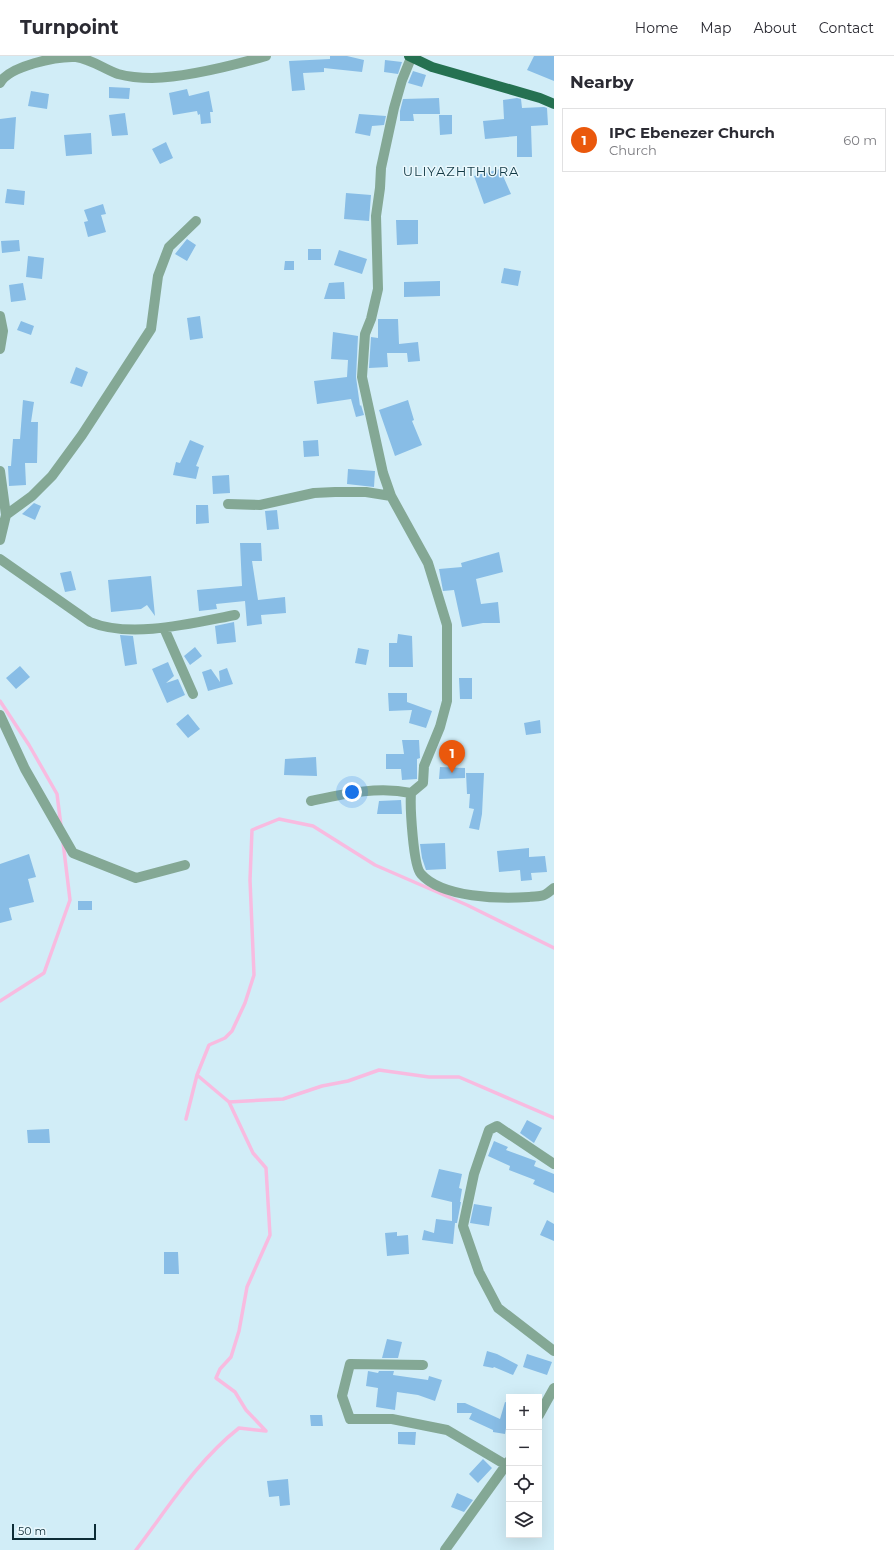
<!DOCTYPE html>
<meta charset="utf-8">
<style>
body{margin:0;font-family:Montserrat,sans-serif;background:#f7f7f7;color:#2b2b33}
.controls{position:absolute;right:12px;bottom:12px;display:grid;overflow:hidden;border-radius:0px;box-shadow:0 4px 16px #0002}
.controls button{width:36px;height:36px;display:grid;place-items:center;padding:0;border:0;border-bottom:1px solid #e1e1e2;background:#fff;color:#2b2b33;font:20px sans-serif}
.scale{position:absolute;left:12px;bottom:10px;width:84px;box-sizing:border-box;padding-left:4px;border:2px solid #0c2c36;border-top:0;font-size:11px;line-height:14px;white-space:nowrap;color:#0c2c36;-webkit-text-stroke:3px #eaf8fd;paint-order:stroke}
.you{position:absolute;left:352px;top:736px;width:14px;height:14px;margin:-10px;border:3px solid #fff;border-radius:50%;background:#1a73e8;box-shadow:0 0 0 6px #1a73e833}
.badge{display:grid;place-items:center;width:26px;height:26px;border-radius:50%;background:#ea580c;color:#fff;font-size:13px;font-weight:700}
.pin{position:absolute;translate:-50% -33px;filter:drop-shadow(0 1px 2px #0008)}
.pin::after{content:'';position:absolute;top:21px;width:14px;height:12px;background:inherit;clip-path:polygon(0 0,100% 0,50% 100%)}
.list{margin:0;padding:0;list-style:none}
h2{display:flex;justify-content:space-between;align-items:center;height:52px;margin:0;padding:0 16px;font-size:17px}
h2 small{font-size:13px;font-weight:400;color:#7c7c81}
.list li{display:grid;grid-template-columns:26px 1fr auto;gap:12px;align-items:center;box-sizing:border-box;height:64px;margin:0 8px 8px;padding:0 8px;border:1px solid #e1e1e2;border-radius:0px}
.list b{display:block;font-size:15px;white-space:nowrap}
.list p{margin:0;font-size:13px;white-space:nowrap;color:#7c7c81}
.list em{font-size:13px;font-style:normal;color:#7c7c81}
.icon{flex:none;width:22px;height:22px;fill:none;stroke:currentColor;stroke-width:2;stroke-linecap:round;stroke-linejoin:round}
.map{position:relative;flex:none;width:554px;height:1494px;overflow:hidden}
header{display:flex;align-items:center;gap:24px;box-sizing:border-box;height:56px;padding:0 20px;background:#fff;border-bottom:1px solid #e1e1e2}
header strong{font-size:19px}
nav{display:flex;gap:22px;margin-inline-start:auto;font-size:14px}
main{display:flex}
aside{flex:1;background:#fff}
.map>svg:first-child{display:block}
</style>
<header>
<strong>Turnpoint</strong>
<nav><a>Home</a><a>Map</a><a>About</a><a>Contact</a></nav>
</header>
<main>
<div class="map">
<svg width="554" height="1494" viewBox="0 0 554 1494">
<rect width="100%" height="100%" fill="#d1edf7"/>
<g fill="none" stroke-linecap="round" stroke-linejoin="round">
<!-- stream -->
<path stroke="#f8bbe0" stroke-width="3.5" d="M0 645 29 689 57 738 61 770
M0 945 44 917 70 844 63 786
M197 1019 229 1046 283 1043 322 1030 348 1025 379 1014 429 1021H459L554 1062
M186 1063 197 1019 209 989 225 982 232 975 245 947 254 919 250 824 252 774 279 763 313 770 375 809 467 849 554 892
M136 1494C168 1452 197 1405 239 1372L266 1375 246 1354 235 1336 216 1322 220 1313 231 1301 239 1275 247 1231 270 1179 266 1112 253 1097 229 1046"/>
</g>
<!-- building -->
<path fill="#88bde6" d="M330 0H347L364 4 362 16 324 12V16L303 17 305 34 292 35 289 5 330 3Z
M534 0H554V25L527 14Z
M385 4 402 6 398 18 384 16Z
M413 15 426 19 422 31 408 27Z
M109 31 130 32 129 43 109 42Z
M187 33 189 40 209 35 213 56H210L211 67 201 68 200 58 198 59 197 55 173 59 169 37Z
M31 35 49 38 47 53 28 50Z
M439 42 440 58H413L414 65H400V55L403 43Z
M517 42 521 43 522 52 544 51 547 52 548 69 531 70 532 101H517V80L485 83 483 65 504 63 503 44Z
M125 57 128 79 112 80 109 59Z
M359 58 386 60 384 69 372 70 370 80 355 77Z
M439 59H452V78L440 79Z
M16 61 14 93H0V63Z
M91 77 92 98 66 100 64 79Z
M166 86 173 102 160 108 152 93Z
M500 113 511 138 484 148 474 120Z
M7 133 25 135 24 149 5 147Z
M346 137 371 139 369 165 344 163Z
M103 148 106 158 101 159 106 176 88 181 84 166 88 165 84 154Z
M396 164H418V188L397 189Z
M187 183 196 189 187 205 175 198Z
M19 184 20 195 2 197 1 185Z
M308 193H321V204H308Z
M339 194 367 203 362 218 334 209Z
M28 200 44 202 42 223 26 221Z
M285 205H294V214H284Z
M504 212 521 215 518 230 501 227Z
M440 225V240L404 241V226Z
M344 226 345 243H324L329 227Z
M23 227 26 244 11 246 9 229Z
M200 260 203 282 190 284 187 262Z
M378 263H398L399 288 418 286 420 305 408 306 407 297H387L388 311 369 312 371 281 378 282Z
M21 265 34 270 31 279 17 274Z
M333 276 358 280 356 321 360 350 361 349 364 359 356 361 351 343 317 348 314 325 347 321 348 304 331 303Z
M76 311 88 316 82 331 70 327Z
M23 344 34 346 31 366H38L37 407H25L26 429 9 430 8 410H11L13 383H20Z
M408 344 414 364 412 365 422 389 395 400 379 354Z
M190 384 204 390 196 410 199 411 196 423 173 419 176 406 180 407Z
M318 384 319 400 304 401 303 385Z
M348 413 375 415 374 431 347 428Z
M229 419 230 437 213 438 212 420Z
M34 447 41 450 35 464 22 458Z
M196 449H208L209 467 196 468Z
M277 454 279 473 267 474 265 455Z
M240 487H261L262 505H252L258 544 285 541 286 557 261 559 262 568 247 570 245 545 216 548 217 553 199 555 197 534 242 530Z
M499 496 503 516 476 523 481 548 498 546 500 567H483L462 571 454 534 443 535 439 513 462 511 461 507Z
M71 515 76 534 65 536 60 517Z
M151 520 155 560 147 549 141 553 111 556 108 524Z
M234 566 236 586 217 588 215 570Z
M398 578 412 580 413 611H389V587H397Z
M120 579 133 580 137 608 125 610Z
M195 591 202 600 190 609 184 600Z
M358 592 369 594 366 609 355 607Z
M168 606 174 620 166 627 178 623 185 639 167 647 152 613Z
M20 610 30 621 16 633 6 622Z
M227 612 233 628 208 635 202 616 211 613 220 626 219 615Z
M459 622H472V643H460Z
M388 637H407V646L432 655 426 672 409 667 412 654 389 655Z
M188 658 200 673 188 682 176 668Z
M540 664 541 677 526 679 524 667Z
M402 684H419L420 702 417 703V723L402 724 401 713H386V698H404Z
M316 701 317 720 284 719 285 703Z
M440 711 465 712V722L439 723Z
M466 717H484L482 758 479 774 469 772 474 753 469 752 470 738H467Z
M401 744 402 758H377L379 745Z
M445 787 446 813 426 814 422 802 420 788Z
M529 792V801L545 800 547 816 531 817 532 824 521 825 520 814 499 816 497 795Z
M29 798 36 821 28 823 34 846 9 852 12 864 0 867V808Z
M78 845H92V854H78Z
M527 1064 542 1072 534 1087 520 1077Z
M49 1073 50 1087H28L27 1074Z
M494 1085 508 1091 506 1094 536 1105 534 1110 554 1118V1137L533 1128 535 1124 509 1114 510 1110 488 1100Z
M439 1113 462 1118 459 1132 462 1133 460 1146H461L457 1167H455L453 1188 422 1184 424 1174 434 1177 436 1163 452 1165V1146L431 1141Z
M474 1148 492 1151 489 1170 470 1167Z
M547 1164 554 1168V1185L540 1179Z
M397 1176V1180L408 1179 409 1198 387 1200 385 1177Z
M164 1196H178L179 1218H164Z
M387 1283 402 1286 398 1302H382Z
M487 1295 497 1298 518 1309 513 1319 494 1311 493 1312 483 1310Z
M527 1298 552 1306 547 1319 523 1311Z
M368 1315 378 1317 379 1315H394L393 1319 428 1324 429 1320 442 1324 435 1345 418 1339 397 1336 395 1354 376 1351 378 1332 366 1330Z
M505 1346 509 1347V1354L505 1378 493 1376V1374L469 1363 472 1357H457V1347H465L500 1363Z
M310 1359H322L323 1370H311Z
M398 1376H416L415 1389 398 1388Z
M483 1403 492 1412 478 1427 469 1418Z
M288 1423 290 1449 280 1450 279 1440 269 1441 267 1425Z
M457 1437 473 1444 464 1456 451 1451Z"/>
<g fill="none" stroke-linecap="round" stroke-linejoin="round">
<!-- minor -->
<path stroke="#84a895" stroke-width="10" d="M0 27C9 10 57 0 76 1 91 3 104 13 118 18 129 21 141 22 152 22 188 21 231 10 266 0
M0 260 3 275 0 293
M0 415 6 459 0 484
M228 448 260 449 314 437 335 436H366L391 440
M6 459 32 440 52 420 82 379 151 273 158 220 169 191 196 165
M0 503 90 566C131 583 193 567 235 559
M164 572 193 638
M0 659 25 713 73 797 136 822 185 809
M411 737C410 750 413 810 421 818 442 842 500 843 529 841 533 840 540 841 544 839 547 838 551 834 554 832
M311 745C344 738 377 730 411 737L423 727 424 710 440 671 447 645V569L428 507 391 440 383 417 362 321 365 278 371 263 378 233 376 160 380 132 381 112 394 52 402 24 411 2
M554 1108 497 1070 489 1074 474 1118 463 1170 479 1216 498 1252 554 1295
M423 1309 350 1308 342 1340 350 1363H392L447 1374 506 1409
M539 1359 554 1332
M445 1494 509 1405"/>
<!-- major -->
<path stroke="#257151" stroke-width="10" d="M409 0 432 11 540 42 554 48"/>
</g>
<g text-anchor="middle" stroke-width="3" stroke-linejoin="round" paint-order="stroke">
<!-- quarter labels -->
<g font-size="13" letter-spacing="1" fill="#103844" stroke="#eaf8fd">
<text x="461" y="120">ULIYAZHTHURA</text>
</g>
</g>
</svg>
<div class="controls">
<button>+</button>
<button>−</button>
<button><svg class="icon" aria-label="locate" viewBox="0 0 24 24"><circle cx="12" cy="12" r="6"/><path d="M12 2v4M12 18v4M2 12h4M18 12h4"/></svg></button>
<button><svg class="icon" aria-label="layers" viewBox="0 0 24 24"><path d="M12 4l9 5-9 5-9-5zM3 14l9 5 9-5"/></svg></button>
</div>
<div class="scale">50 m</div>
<div class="you"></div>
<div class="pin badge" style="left:452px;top:717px">1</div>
</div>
<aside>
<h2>Nearby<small></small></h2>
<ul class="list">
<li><span class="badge">1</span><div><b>IPC Ebenezer Church</b><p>Church</p></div><em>60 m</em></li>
</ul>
</aside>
</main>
